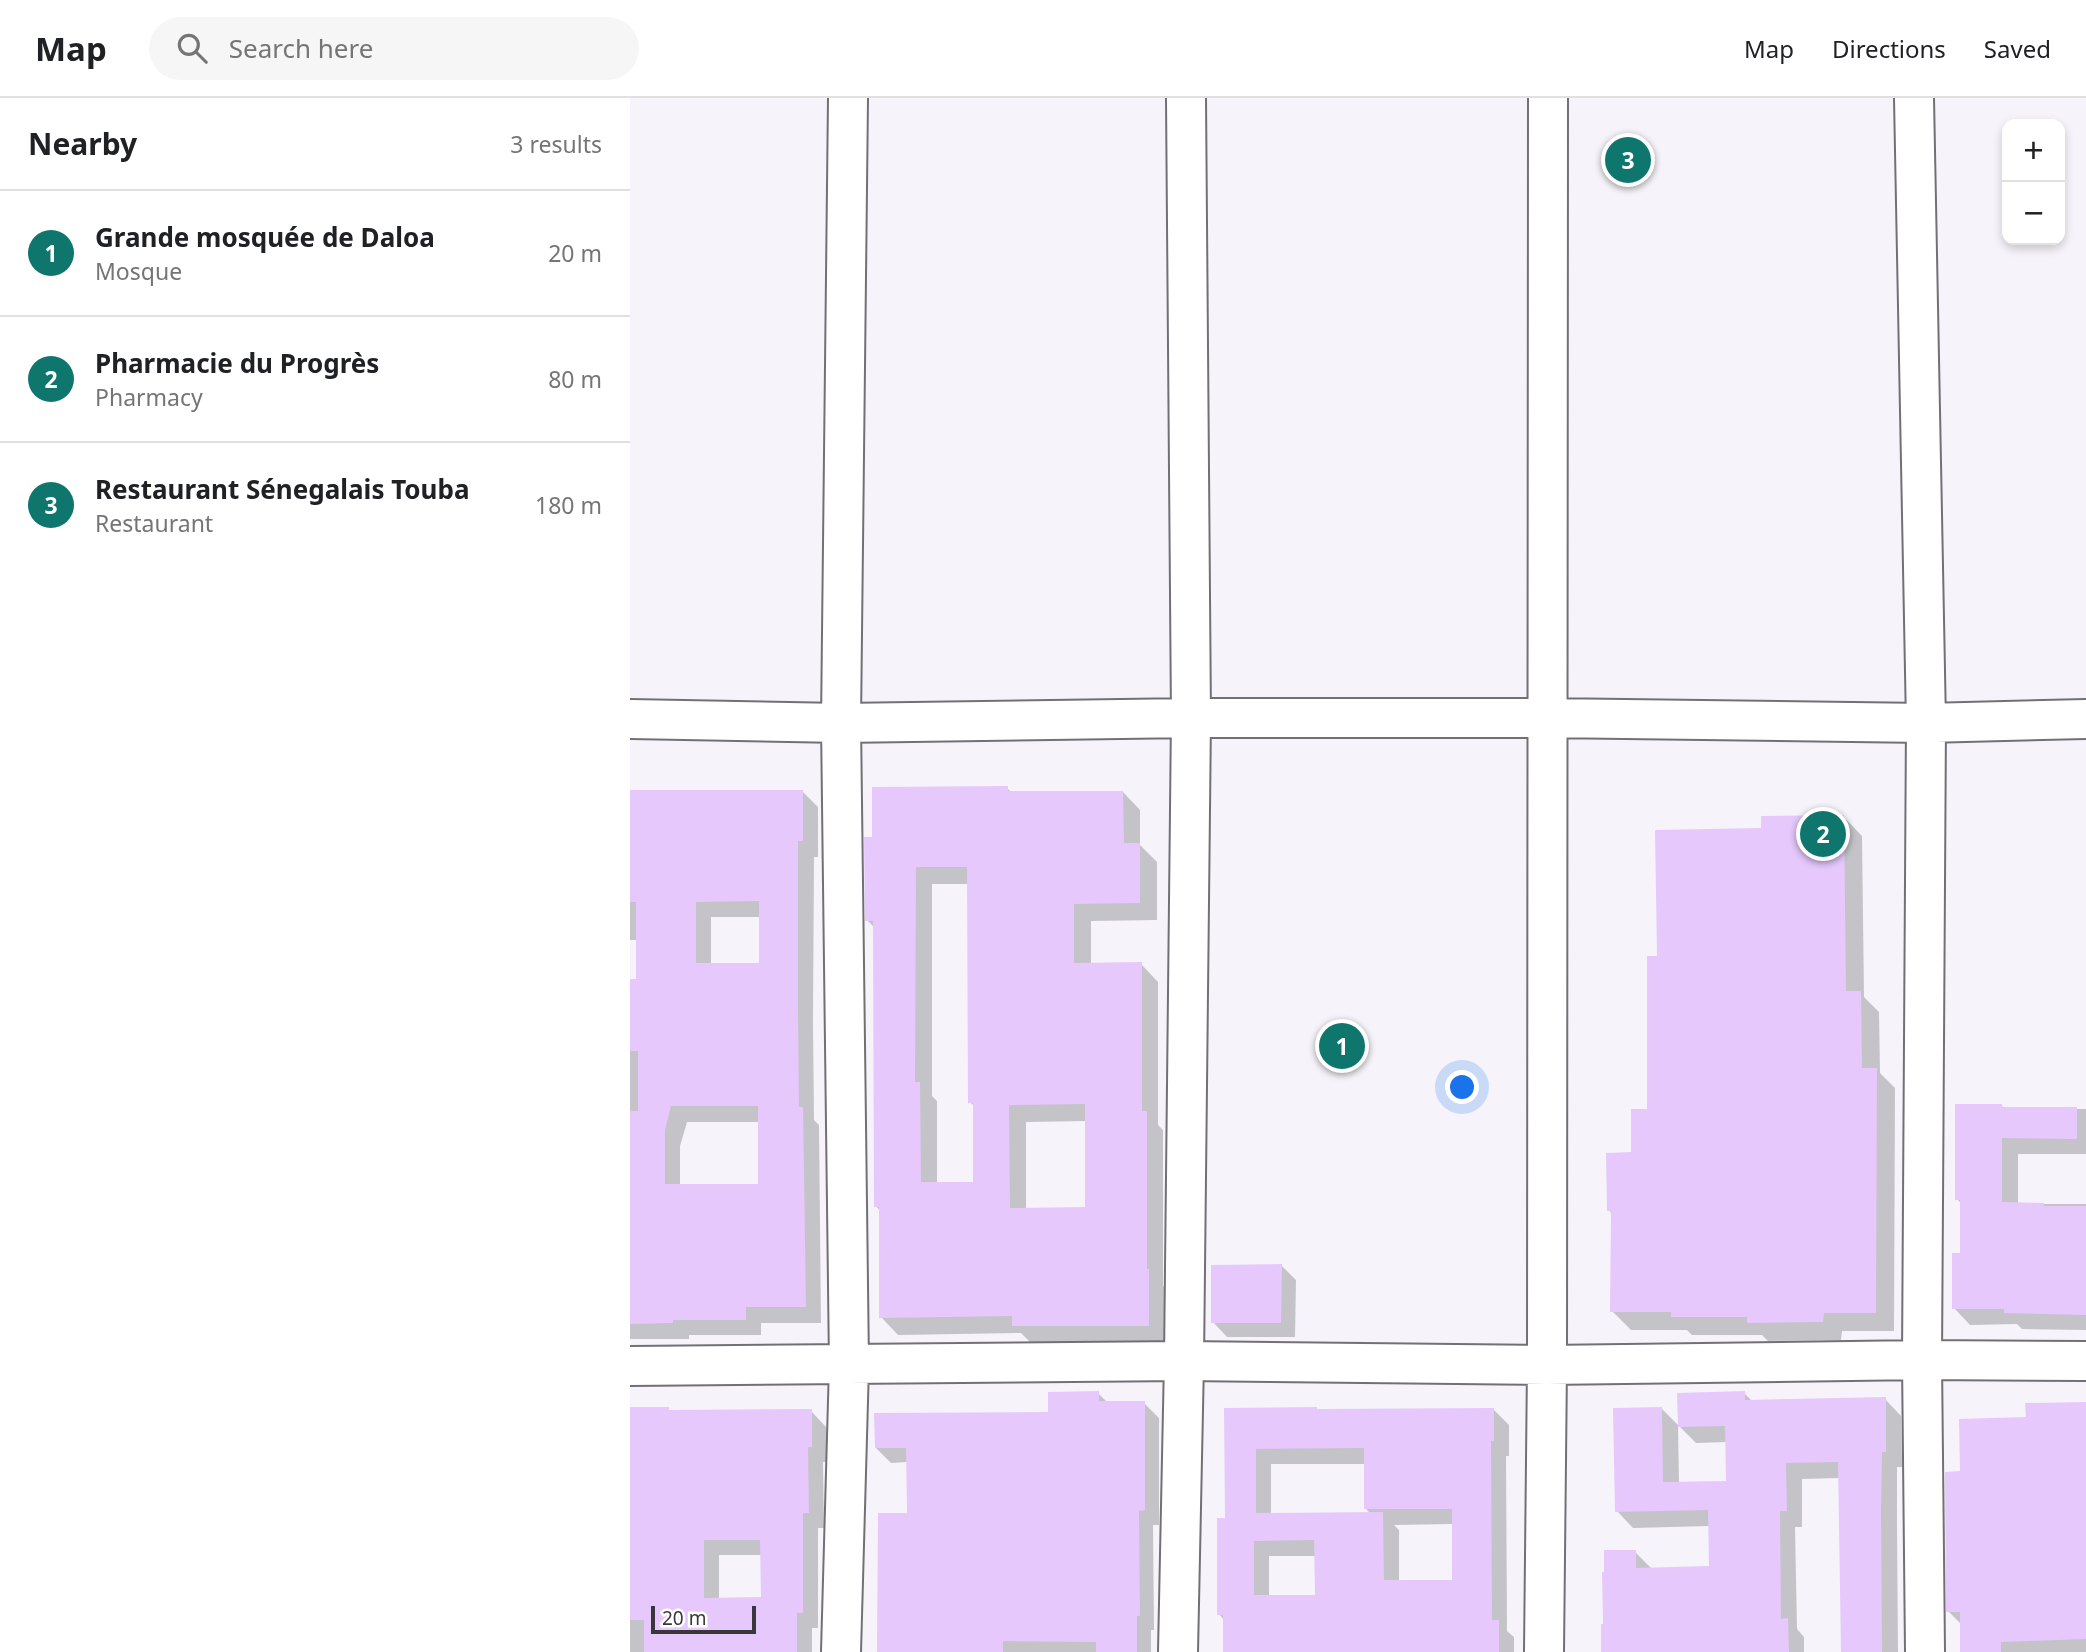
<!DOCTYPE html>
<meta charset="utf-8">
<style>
body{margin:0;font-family:"Noto Sans",sans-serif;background:#f6f6f6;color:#202124}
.controls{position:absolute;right:21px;top:21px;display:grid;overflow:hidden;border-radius:14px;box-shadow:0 4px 10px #0003}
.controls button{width:63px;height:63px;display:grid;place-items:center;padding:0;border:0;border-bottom:2px solid #e0e0e0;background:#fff;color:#202124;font:35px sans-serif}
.scale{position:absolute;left:21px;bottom:18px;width:105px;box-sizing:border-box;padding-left:7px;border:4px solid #383739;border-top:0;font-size:19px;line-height:24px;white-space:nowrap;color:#383739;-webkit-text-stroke:5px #fff;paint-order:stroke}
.you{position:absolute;left:833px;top:990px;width:24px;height:24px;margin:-18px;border:5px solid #fff;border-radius:50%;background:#1a73e8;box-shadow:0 0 0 10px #1a73e833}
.badge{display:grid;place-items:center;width:46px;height:46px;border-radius:50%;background:#0f766e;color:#fff;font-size:23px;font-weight:700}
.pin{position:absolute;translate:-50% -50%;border:4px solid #fff;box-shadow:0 2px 7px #0006}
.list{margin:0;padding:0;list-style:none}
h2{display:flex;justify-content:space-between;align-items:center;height:91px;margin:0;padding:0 28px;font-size:30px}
h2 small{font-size:23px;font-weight:400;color:#757577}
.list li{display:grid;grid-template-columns:46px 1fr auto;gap:21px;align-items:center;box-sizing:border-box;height:126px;padding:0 28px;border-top:2px solid #e0e0e0}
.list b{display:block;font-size:26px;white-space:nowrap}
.list p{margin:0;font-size:23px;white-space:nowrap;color:#757577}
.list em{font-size:23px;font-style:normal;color:#757577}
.icon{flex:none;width:38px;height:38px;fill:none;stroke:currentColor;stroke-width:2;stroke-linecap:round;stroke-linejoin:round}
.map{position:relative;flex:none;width:1456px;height:1554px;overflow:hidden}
header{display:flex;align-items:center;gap:42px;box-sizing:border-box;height:98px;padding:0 35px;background:#fff;border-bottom:2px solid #e0e0e0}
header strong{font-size:33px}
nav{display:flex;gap:38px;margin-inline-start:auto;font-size:24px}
.search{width:490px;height:63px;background:#f6f6f6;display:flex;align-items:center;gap:18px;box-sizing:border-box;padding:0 24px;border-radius:38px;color:#757577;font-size:26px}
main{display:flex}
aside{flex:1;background:#fff}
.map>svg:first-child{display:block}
</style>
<header>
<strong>Map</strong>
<div class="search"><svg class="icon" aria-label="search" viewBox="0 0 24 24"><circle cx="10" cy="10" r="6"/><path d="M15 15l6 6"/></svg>Search here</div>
<nav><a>Map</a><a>Directions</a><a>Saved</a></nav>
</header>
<main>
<aside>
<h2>Nearby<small>3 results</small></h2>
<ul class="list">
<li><span class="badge">1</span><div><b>Grande mosquée de Daloa</b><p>Mosque</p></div><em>20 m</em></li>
<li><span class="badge">2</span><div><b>Pharmacie du Progrès</b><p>Pharmacy</p></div><em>80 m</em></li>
<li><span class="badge">3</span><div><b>Restaurant Sénegalais Touba</b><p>Restaurant</p></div><em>180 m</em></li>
</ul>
</aside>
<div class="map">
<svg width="1456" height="1554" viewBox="0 0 1456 1554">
<rect width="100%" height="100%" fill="#f6f4fa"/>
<!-- shadow -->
<path fill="#0003" fill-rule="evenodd" d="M377 690 382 695 493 694 510 712V747L527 764V822L461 823V867L511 866 528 884V1027L533 1032V1188L535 1190V1244L401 1245 391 1235 268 1237 251 1219 250 1113 246 1108 244 829 237 822 244 741ZM302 786H339L340 1004 345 1009V1086H307V1003L302 998ZM457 1023V1110L396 1111V1024Z
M172 693 188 709V759H184L183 924 184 1022 189 1027 191 1225H131V1237H59V1241H0V882H8V842H0V694ZM81 819H131V867H81ZM57 1024H130V1087L50 1088V1048Z
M1214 719 1232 738 1234 899 1249 914 1250 975 1265 990 1264 1233H1212L1211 1242 1138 1243 1132 1237H1062L1057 1232H1001L982 1213V1116L979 1112 1019 1012 1029 860 1133 732Z
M1372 1008 1375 1011H1456V1056H1388V1106H1456V1232L1392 1231 1387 1226 1340 1227 1324 1210 1332 1157V1106L1327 1101Z
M651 1167 666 1182 665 1239H597L583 1224Z
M468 1295 478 1305H514L529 1320V1427H523L524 1532H521V1554H250L278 1417V1364L261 1365 246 1350 420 1316Z
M1114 1295 1123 1304 1255 1301 1271 1318 1272 1369H1267V1428L1268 1554H1213L1210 1380 1172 1381V1429H1165L1167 1531 1174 1539V1554H973L975 1528 1005 1454 1022 1471 1081 1470 1080 1428 1003 1430 987 1413 1031 1310 1049 1328ZM1048 1327 1066 1345 1097 1344 1098 1384 1049 1385Z
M1456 1306V1554H1332L1331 1526 1318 1513 1332 1375 1398 1321Z
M0 1311H38L42 1314 181 1313 196 1329 197 1364H193L194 1430H188V1530H182V1554H0ZM89 1457H132L133 1501 89 1502Z
M863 1311 879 1327V1358H876L877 1533 884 1539V1554H594V1522L589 1516 596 1421V1312ZM641 1366H736V1411L741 1416 641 1417ZM823 1426 824 1484H769V1432L764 1427ZM639 1458H686L687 1498 639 1499Z"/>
<!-- building -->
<path fill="#e6c8fc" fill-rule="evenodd" d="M378 688V693H493L494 745H510V805L444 806V865L512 864V1013H517V1171H519V1228H382V1218L249 1220V1109H244L243 823H235L234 739H242V689ZM286 769H337L338 1005H343V1084H291L290 984H285ZM455 1006V1109L380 1110 379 1007Z
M0 692H173V743H168V907L169 1009H173L176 1209H116V1222H43V1225L0 1226V1013H8V953H0V881H6V804H0ZM129 803V865H66V804ZM41 1008H128V1086H35V1032Z
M1214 717 1216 893H1231L1232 970H1247L1246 1215H1194L1193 1224 1117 1225V1219H1041V1214H980L981 1113H977L976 1055 1001 1054V1011H1017V858H1027L1025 732 1131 730V718Z
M1325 1006H1372V1009H1447V1041L1372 1040V1104L1414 1105V1108H1456V1217L1374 1215V1211H1322V1155H1330V1102H1325Z
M652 1166 651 1225H581V1167Z
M469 1293V1303H515V1412L509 1413 510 1518H507V1554H466V1544L373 1543V1554H247L248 1415H277L276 1350H245L244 1315 418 1314V1294Z
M1115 1293V1302L1256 1299V1354H1252L1251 1411 1252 1554H1211L1208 1364 1156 1365 1157 1413H1150L1151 1521 1158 1520 1159 1554H971V1526H973L972 1474H974V1452H1006V1470L1079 1468 1078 1412 985 1414 983 1310 1032 1309 1033 1384 1096 1383 1095 1328 1048 1329 1047 1295Z
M1456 1304V1541L1371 1544V1554H1330V1514H1316L1315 1374 1330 1373 1329 1321 1396 1319 1395 1305Z
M0 1309H39V1312L182 1311V1349H178L179 1415H173V1515H167V1554H14V1522H0ZM74 1442H130L131 1499 74 1500Z
M687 1309V1311L864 1310V1343H861L862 1522H869V1554H593V1517H587V1420H595L594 1310ZM734 1350V1411H822V1482H754L753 1414 626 1415V1351ZM684 1442 685 1497H624V1443Z"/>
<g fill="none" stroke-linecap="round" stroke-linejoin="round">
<!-- minor casing -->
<g stroke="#727075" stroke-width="42">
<path id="minor" d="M1284 0 1296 625 1292 1262 1295 1554
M0 621 211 625 561 620H917L1296 625 1456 621
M0 1268 554 1263 917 1267 1292 1262 1456 1263
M211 1554 219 1267 211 625 218 0
M548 1554 554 1263 561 620 556 0
M914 1554 917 1267 918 0"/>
</g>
<!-- minor -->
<use href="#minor" stroke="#fff" stroke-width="38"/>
</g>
</svg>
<div class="controls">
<button>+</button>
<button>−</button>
</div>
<div class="scale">20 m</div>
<div class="you"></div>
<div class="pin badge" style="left:712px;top:948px">1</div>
<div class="pin badge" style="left:1193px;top:736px">2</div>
<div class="pin badge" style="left:998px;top:62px">3</div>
</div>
</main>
